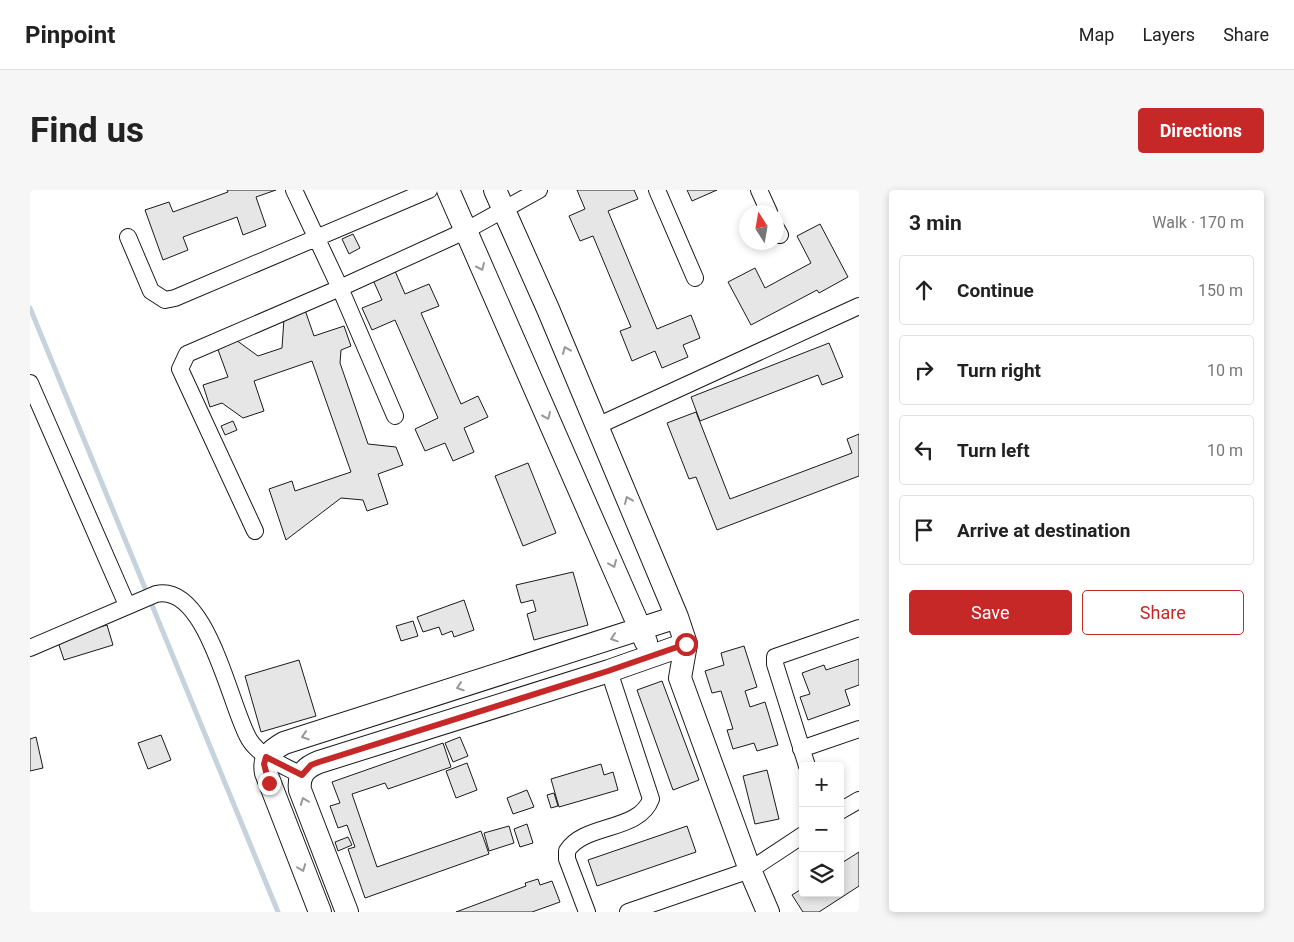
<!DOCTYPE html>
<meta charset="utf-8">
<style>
body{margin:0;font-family:Roboto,sans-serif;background:#f6f6f6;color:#222}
.controls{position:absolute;right:15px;bottom:15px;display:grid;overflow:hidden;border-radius:5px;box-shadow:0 2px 8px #0003}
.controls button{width:45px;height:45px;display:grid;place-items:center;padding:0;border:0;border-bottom:1px solid #e0e0e0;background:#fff;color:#222;font:25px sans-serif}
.compass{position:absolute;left:709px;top:15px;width:45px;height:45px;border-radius:50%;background:#fff;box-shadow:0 2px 8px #0003;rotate:349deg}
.stop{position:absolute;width:15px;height:15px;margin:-11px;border:4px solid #c62828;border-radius:50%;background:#fff}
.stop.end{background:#c62828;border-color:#fff;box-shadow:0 1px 5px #0008}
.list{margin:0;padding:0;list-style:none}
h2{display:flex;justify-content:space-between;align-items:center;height:65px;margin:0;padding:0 20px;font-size:21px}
h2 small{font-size:16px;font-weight:400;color:#767676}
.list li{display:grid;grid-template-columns:32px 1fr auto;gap:15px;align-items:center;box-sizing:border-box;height:70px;margin:0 10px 10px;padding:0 10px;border:1px solid #e0e0e0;border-radius:5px}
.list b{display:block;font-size:19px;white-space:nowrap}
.list em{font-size:16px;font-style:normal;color:#767676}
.actions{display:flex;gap:10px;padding:15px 20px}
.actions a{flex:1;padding:11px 0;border:1px solid #c62828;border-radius:5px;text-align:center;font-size:18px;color:#c62828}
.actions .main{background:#c62828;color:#fff}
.icon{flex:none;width:28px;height:28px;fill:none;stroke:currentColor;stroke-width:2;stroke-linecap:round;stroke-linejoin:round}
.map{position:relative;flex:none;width:829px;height:722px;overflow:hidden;border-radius:5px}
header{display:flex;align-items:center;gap:30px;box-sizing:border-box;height:70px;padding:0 25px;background:#fff;border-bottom:1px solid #e0e0e0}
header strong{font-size:24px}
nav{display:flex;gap:28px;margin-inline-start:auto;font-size:18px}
.intro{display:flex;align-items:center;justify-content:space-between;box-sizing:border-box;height:120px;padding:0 30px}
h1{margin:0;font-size:35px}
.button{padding:12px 22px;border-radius:5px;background:#c62828;color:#fff;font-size:18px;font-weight:700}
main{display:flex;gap:30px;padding:0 30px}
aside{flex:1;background:#fff;border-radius:5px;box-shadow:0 2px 8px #0003}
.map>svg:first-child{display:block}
</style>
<header>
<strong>Pinpoint</strong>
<nav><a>Map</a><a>Layers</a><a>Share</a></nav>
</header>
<div class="intro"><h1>Find us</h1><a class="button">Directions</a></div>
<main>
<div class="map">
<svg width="829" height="722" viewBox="0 0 829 722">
<rect width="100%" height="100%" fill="#fff"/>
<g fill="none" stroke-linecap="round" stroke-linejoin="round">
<!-- stream -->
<path stroke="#c6d2dc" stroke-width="5" d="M0 118 248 722"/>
</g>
<!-- building -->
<path fill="#e6e6e6" stroke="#1a1a1a" d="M197 0H246L226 7 236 36 213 45 207 27 153 47 158 60 133 70 115 20 139 12 143 22 198 2Z
M547 0H604L608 9 578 21 627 139 661 125 670 148 653 155 658 167 632 178 625 161 602 171 590 141 601 137 563 46 550 51 539 26 555 19Z
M657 0H687L662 11Z
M790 34 818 87 789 103 787 100 721 135 698 92 725 78 735 98 781 73 767 46Z
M323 44 330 58 319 64 312 49Z
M365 81 375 104 399 94 409 116 391 123 431 214 448 206 458 227 434 238 444 262 423 271 415 253 395 261 385 239 408 228 365 130 342 140 332 118 352 110 343 90Z
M275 120 284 146 314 136 321 156 311 160 310 173 338 254 366 257 373 275 348 284 358 314 337 321 333 310 311 308 256 350 239 299 262 291 265 301 321 282 282 171 224 191 234 221 213 228 192 213 180 217 173 195 198 187 187 157 206 150 228 166 252 158 254 128Z
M799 153 813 187 792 195 788 185 670 231 661 207Z
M666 222 700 309 822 263 817 249 829 244V286L687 340 666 287 659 289 637 233Z
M203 231 207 240 195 245 191 236Z
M498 273 526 343 493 356 465 286Z
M543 382 558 435 504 450 497 424 506 421 503 410 491 413 486 395Z
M434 410 444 440 424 447 422 441 412 445 409 437 393 442 387 427Z
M383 431 388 446 371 451 366 436Z
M77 435 83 455 34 470 27 449Z
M714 456 727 497 715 501 720 517 735 512 748 555 727 561 724 553 703 559 697 540 703 539 691 501 682 503 675 481 694 475 691 463Z
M829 469V495L815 500 820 515 778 530 770 507 780 504 772 483 794 475 796 480Z
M269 470 286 526 231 542 215 486Z
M632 491 669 590 643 600 607 500Z
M131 545 141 570 118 579 108 553Z
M6 547 13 578 0 581V549Z
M430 547 438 566 423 572 415 553Z
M413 553 421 577 358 599 355 593 322 604 347 677 451 641 459 664 335 708 318 659 325 657 317 635 308 638 300 616 310 613 302 592Z
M437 573 447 600 426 608 416 581Z
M571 574 574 585 583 582 588 600 529 617 521 589Z
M737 580 749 629 725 634 713 586Z
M497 600 504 617 483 624 477 608Z
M524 603 528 616 521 618 517 605Z
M497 634 503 653 490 657 484 639Z
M479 636 484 653 459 661 454 643Z
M657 636 666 662 567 696 558 670Z
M318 647 322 655 308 661 305 652Z
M829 662V696L789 722H773L762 705 773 698V703H810V674Z
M508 689 510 695 522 691 530 712 502 722H426L496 696 495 693Z"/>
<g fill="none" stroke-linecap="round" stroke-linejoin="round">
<!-- street casing -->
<g stroke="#1a1a1a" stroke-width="18">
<path id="street" d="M264 0 310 98 435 41 509 0
M627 0 665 88
M729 0 739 22
M746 38 750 45
M98 47 121 101 135 110 145 108 399 0
M0 193 97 415
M567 236 829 116
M225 341 150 179 157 164 310 98 365 226
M0 458 126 404C177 392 200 517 219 549 230 567 253 575 271 585
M771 559 829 539
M777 576 745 474V467L829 438
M810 621 829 610
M557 722 537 669V661C554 633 609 642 621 609L579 481
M598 722 720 680 773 645"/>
</g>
<!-- secondary casing -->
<g stroke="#1a1a1a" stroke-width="24">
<path id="secondary" d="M418 0 616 452
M465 0 518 119 647 427 656 454 650 488 720 680 738 722
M290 722 236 583C233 567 240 561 254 553L647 427
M317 722 270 600C268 585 276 577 289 572L579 481 656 454"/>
</g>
<!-- street -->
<use href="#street" stroke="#fff" stroke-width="16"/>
<!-- secondary -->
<use href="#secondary" stroke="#fff" stroke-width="22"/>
</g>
<!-- one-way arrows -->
<defs><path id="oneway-chevron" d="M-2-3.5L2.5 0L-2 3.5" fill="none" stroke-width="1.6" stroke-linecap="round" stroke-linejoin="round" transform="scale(1.25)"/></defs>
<g stroke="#989898">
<use href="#oneway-chevron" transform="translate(451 77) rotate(66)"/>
<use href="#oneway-chevron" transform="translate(536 160) rotate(-113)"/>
<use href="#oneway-chevron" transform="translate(517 226) rotate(66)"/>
<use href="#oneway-chevron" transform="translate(598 310) rotate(-113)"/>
<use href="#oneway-chevron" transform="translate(583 374) rotate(67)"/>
<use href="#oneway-chevron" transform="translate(584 448) rotate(162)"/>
<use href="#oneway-chevron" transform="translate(430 497) rotate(162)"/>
<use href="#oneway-chevron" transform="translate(275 546) rotate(162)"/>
<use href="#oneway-chevron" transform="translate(274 611) rotate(-111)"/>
<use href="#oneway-chevron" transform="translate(272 678) rotate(69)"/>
</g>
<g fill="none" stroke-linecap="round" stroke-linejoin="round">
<!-- route -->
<path stroke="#c62828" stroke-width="6" d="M239 593 234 574 236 567 272 585 281 575 289 572 578 481 656 454"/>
</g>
</svg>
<div class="controls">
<button>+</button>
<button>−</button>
<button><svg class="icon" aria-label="layers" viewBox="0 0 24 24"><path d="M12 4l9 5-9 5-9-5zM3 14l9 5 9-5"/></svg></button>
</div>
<svg class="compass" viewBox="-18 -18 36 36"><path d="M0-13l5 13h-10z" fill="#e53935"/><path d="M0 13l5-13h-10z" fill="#767676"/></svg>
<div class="stop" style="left:656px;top:454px"></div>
<div class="stop end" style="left:239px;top:593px"></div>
</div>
<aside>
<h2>3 min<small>Walk · 170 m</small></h2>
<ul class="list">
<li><svg class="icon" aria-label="ahead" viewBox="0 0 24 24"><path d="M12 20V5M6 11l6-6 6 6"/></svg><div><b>Continue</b></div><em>150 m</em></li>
<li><svg class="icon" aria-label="right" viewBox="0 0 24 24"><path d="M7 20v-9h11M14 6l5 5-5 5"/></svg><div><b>Turn right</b></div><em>10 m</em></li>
<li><svg class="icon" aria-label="left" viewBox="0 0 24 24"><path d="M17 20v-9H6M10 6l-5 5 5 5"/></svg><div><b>Turn left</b></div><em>10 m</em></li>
<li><svg class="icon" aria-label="arrive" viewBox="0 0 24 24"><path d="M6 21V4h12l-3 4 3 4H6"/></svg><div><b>Arrive at destination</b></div></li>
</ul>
<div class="actions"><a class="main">Save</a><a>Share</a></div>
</aside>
</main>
